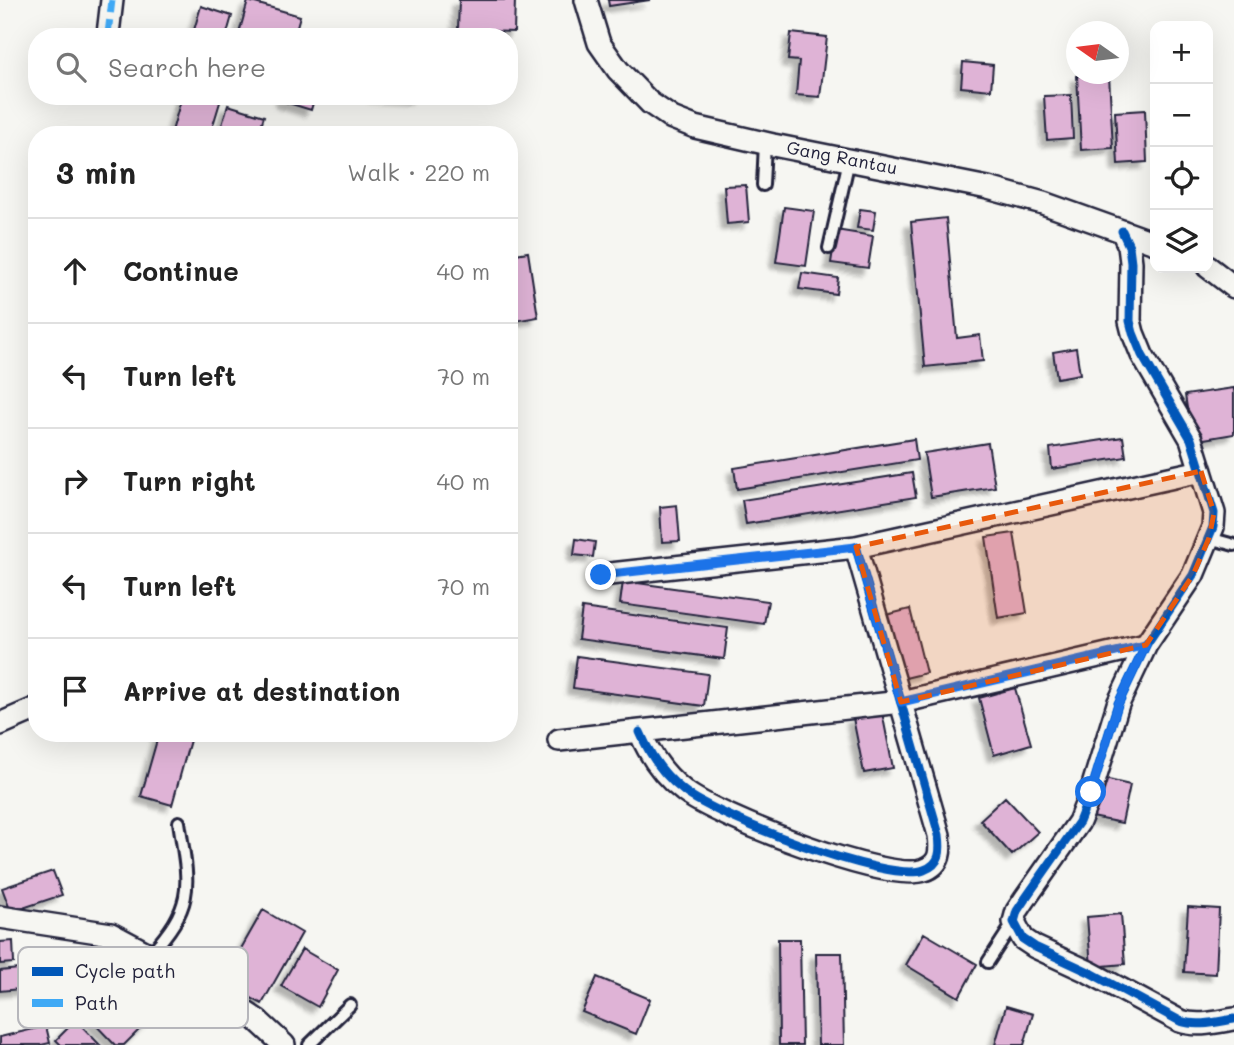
<!DOCTYPE html>
<meta charset="utf-8">
<style>
body{margin:0;font-family:Mali,sans-serif;background:#f6f6f6;color:#222}
.controls{position:absolute;right:21px;top:21px;display:grid;overflow:hidden;border-radius:14px;box-shadow:0 7px 28px #0002}
.controls button{width:63px;height:63px;display:grid;place-items:center;padding:0;border:0;border-bottom:2px solid #e0e0e0;background:#fff;color:#222;font:35px sans-serif}
.compass{position:absolute;left:1066px;top:21px;width:63px;height:63px;border-radius:50%;background:#fff;box-shadow:0 7px 28px #0002;rotate:284deg}
.stop{position:absolute;width:21px;height:21px;margin:-16px;border:5px solid #1a73e8;border-radius:50%;background:#fff}
.stop.end{background:#1a73e8;border-color:#fff;box-shadow:0 2px 7px #0008}
.list{margin:0;padding:0;list-style:none}
h2{display:flex;justify-content:space-between;align-items:center;height:91px;margin:0;padding:0 28px;font-size:30px}
h2 small{font-size:23px;font-weight:400;color:#767676}
.list li{display:grid;grid-template-columns:46px 1fr auto;gap:21px;align-items:center;box-sizing:border-box;height:105px;padding:0 28px;border-top:2px solid #e0e0e0}
.list b{display:block;font-size:26px;white-space:nowrap}
.list em{font-size:23px;font-style:normal;color:#767676}
.icon{flex:none;width:38px;height:38px;fill:none;stroke:currentColor;stroke-width:2;stroke-linecap:round;stroke-linejoin:round}
.map{position:relative;flex:none;width:1234px;height:1045px;overflow:hidden}
.search{position:absolute;background:#fff;box-shadow:0 7px 28px #0002;left:28px;top:28px;width:490px;height:77px;display:flex;align-items:center;gap:18px;box-sizing:border-box;padding:0 24px;border-radius:28px;color:#767676;font-size:26px}
.panel{position:absolute;background:#fff;box-shadow:0 7px 28px #0002;left:28px;top:126px;width:490px;height:616px;border-radius:28px}
.map>svg:first-child{display:block}
</style>
<div class="map">
<svg width="1234" height="1045" viewBox="0 0 1234 1045">
<defs>
<filter id="shadow"><feDropShadow dx="-6" dy="6" stdDeviation="2" flood-color="#0004"/></filter>
</defs>
<rect width="100%" height="100%" fill="#f6f6f2"/>
<filter id="ink" filterUnits="userSpaceOnUse"><feTurbulence type="fractalNoise" baseFrequency=".0143" numOctaves="2"/><feDisplacementMap in="SourceGraphic" scale="14" xChannelSelector="R" yChannelSelector="G"/><feConvolveMatrix kernelMatrix="1 2 1 2 8 2 1 2 1" color-interpolation-filters="sRGB"/></filter>
<g filter="url(#ink)">
<!-- building -->
<path fill="#dfb3d6" stroke="#22223b" stroke-width="2" filter="url(#shadow)" d="M459 0H515L514 32 458 30Z
M608 0H650L609 6Z
M248 1 300 16 294 37H238Z
M201 6 232 16 226 37H192Z
M791 33 827 37 820 97 796 95 799 61 788 60Z
M963 62 993 65 991 90 961 87Z
M1109 75 1113 148 1081 150 1077 76Z
M1071 95 1073 138 1047 140 1044 96Z
M182 96H212L221 99 210 135H171Z
M283 96H315L311 110 282 101Z
M374 96H417V98Z
M228 105 264 116 258 135H219Z
M1145 110 1147 162 1118 164 1115 112Z
M746 185 749 222 727 224 724 186Z
M784 207 814 211 806 266 776 262Z
M860 209 876 211 873 230 857 228Z
M946 218 957 338 980 335 983 361 925 367 911 222Z
M836 230 873 236 868 268 831 263Z
M528 252 538 317 509 322V255Z
M802 273 838 278 836 294 799 289Z
M1076 348 1080 374 1057 378 1053 352Z
M1234 388V434L1192 441 1185 395Z
M1123 437 1126 457 1052 469 1050 448Z
M914 439 917 460 737 489 734 468Z
M988 443 995 487 931 497 924 453Z
M912 473 916 497 746 524 742 500Z
M677 505 680 541 662 542 660 507Z
M1014 533 1027 613 998 618 986 537Z
M576 539 595 542 593 557 574 555Z
M623 581 768 601 764 624 620 604Z
M582 608 728 628 724 659 578 639Z
M910 609 926 673 897 680 882 616Z
M577 656 708 674 704 706 573 688Z
M1015 688 1031 744 994 755 979 698Z
M882 712 893 768 864 773 853 718Z
M159 733H192L172 805 141 796Z
M1100 778 1130 785 1122 823 1092 817Z
M1005 797 1038 832 1012 855 980 820Z
M53 871 62 895 11 912 2 888Z
M1188 907 1219 909 1216 974 1184 972Z
M263 910 302 933 262 1004 222 982Z
M1121 914 1125 964 1091 967 1087 917Z
M924 933 977 964 959 997 906 965Z
M778 939H800L802 1045H779Z
M13 941 14 963 0 964V942Z
M302 949 338 970 318 1007 281 986Z
M816 953H842L844 1045H818Z
M28 968 30 988 0 991V971Z
M597 977 650 999 636 1034 582 1012Z
M125 981 156 1013 124 1045H115L88 1017Z
M1006 1006 1033 1014 1024 1045H995Z
M76 1020 100 1045H61L56 1040Z
M46 1026 50 1043 41 1045H0V1037Z"/>
<g fill="none" stroke-linecap="round" stroke-linejoin="round">
<!-- service casing -->
<g stroke="#22223b" stroke-width="16">
<path id="service" d="M763 185 765 143
M829 248 849 160
M1209 538 1234 545
M150 954C196 904 189 886 179 822
M988 962 1014 922
M309 1045 350 1005"/>
</g>
<!-- minor casing -->
<g stroke="#22223b" stroke-width="26">
<path id="minor" d="M586 0 599 43 618 70 650 103 672 118 695 127 773 145 988 188 1043 203 1155 243
M108 34 112 0
M1122 231 1129 246 1131 262 1130 321 1133 333 1142 355 1191 439 1214 513 1213 527 1193 575 1146 645 1118 704 1091 792 1079 822 1025 899 1017 911 1014 922 1023 939 1035 947 1089 972 1180 1021C1198 1027 1216 1022 1234 1019
M1208 267 1234 287
M601 575 856 547 1201 471
M0 724 37 708
M640 732C650 756 663 775 684 791 715 816 888 884 924 870 941 864 941 851 939 835L856 547
M559 740 901 702 1146 645
M0 917 111 934 195 979 257 1020 284 1045"/>
</g>
<!-- service -->
<use href="#service" stroke="#f6f6f2" stroke-width="10"/>
<!-- minor -->
<use href="#minor" stroke="#f6f6f2" stroke-width="21"/>
<!-- quiet -->
<path stroke="#3fa9f5" stroke-width="7" stroke-dasharray="14 7" stroke-linecap="butt" d="M108 34 112 0"/>
<!-- cycleway casing -->
<g stroke="#f6f6f2" stroke-width="13">
<path id="cycleway" d="M1122 231 1129 246 1131 262 1130 321 1133 333 1142 355 1191 439 1214 513 1213 527 1193 575 1146 645 1118 704 1091 792 1079 822 1025 899 1017 911 1014 922 1023 939 1035 947 1089 972 1180 1021C1198 1027 1216 1022 1234 1019
M640 732C650 756 663 775 684 791 715 816 888 884 924 870 941 864 941 851 939 835L856 547"/>
</g>
<!-- cycleway -->
<use href="#cycleway" stroke="#0057b8" stroke-width="9"/>
</g>
</g>
<g fill="none" stroke-linecap="round" stroke-linejoin="round" filter="url(#ink)">
<!-- route -->
<path stroke="#1a73e8" stroke-width="9" d="M601 575 856 547 901 702 1146 645 1118 704 1091 792"/>
</g>
<!-- marked area -->
<path fill="#e8590c" fill-opacity="0.2" stroke="#e8590c" stroke-width="5" stroke-dasharray="14 9" stroke-linejoin="round" d="M1201 471 1214 513 1209 538 1193 575 1146 645 901 702 856 547Z"/>
<g text-anchor="middle" stroke-width="6" stroke-linejoin="round" paint-order="stroke">
<!-- street labels -->
<g font-size="18" fill="#22223b" stroke="#f6f6f2">
<text transform="translate(842 158) rotate(11)" y="6">Gang Rantau</text>
</g>
</g>
<!-- legend -->
<rect x="18" y="947" width="230" height="81" rx="10" fill="#f6f6f2" stroke="#b6b6bb" stroke-width="2"/>
<rect x="32" y="967" width="31" height="9" fill="#0057b8"/>
<rect x="32" y="999" width="31" height="8" fill="#3fa9f5"/>
<g font-size="19" fill="#22223b">
<text x="75" y="978">Cycle path</text>
<text x="75" y="1010">Path</text>
</g>
</svg>
<div class="controls">
<button>+</button>
<button>−</button>
<button><svg class="icon" aria-label="locate" viewBox="0 0 24 24"><circle cx="12" cy="12" r="6"/><path d="M12 2v4M12 18v4M2 12h4M18 12h4"/></svg></button>
<button><svg class="icon" aria-label="layers" viewBox="0 0 24 24"><path d="M12 4l9 5-9 5-9-5zM3 14l9 5 9-5"/></svg></button>
</div>
<svg class="compass" viewBox="-18 -18 36 36"><path d="M0-13l5 13h-10z" fill="#e53935"/><path d="M0 13l5-13h-10z" fill="#767676"/></svg>
<div class="stop" style="left:1091px;top:792px"></div>
<div class="stop end" style="left:601px;top:575px"></div>
<div class="search"><svg class="icon" aria-label="search" viewBox="0 0 24 24"><circle cx="10" cy="10" r="6"/><path d="M15 15l6 6"/></svg>Search here</div>
<section class="panel">
<h2>3 min<small>Walk · 220 m</small></h2>
<ul class="list">
<li><svg class="icon" aria-label="ahead" viewBox="0 0 24 24"><path d="M12 20V5M6 11l6-6 6 6"/></svg><div><b>Continue</b></div><em>40 m</em></li>
<li><svg class="icon" aria-label="left" viewBox="0 0 24 24"><path d="M17 20v-9H6M10 6l-5 5 5 5"/></svg><div><b>Turn left</b></div><em>70 m</em></li>
<li><svg class="icon" aria-label="right" viewBox="0 0 24 24"><path d="M7 20v-9h11M14 6l5 5-5 5"/></svg><div><b>Turn right</b></div><em>40 m</em></li>
<li><svg class="icon" aria-label="left" viewBox="0 0 24 24"><path d="M17 20v-9H6M10 6l-5 5 5 5"/></svg><div><b>Turn left</b></div><em>70 m</em></li>
<li><svg class="icon" aria-label="arrive" viewBox="0 0 24 24"><path d="M6 21V4h12l-3 4 3 4H6"/></svg><div><b>Arrive at destination</b></div></li>
</ul>
</section>
</div>
